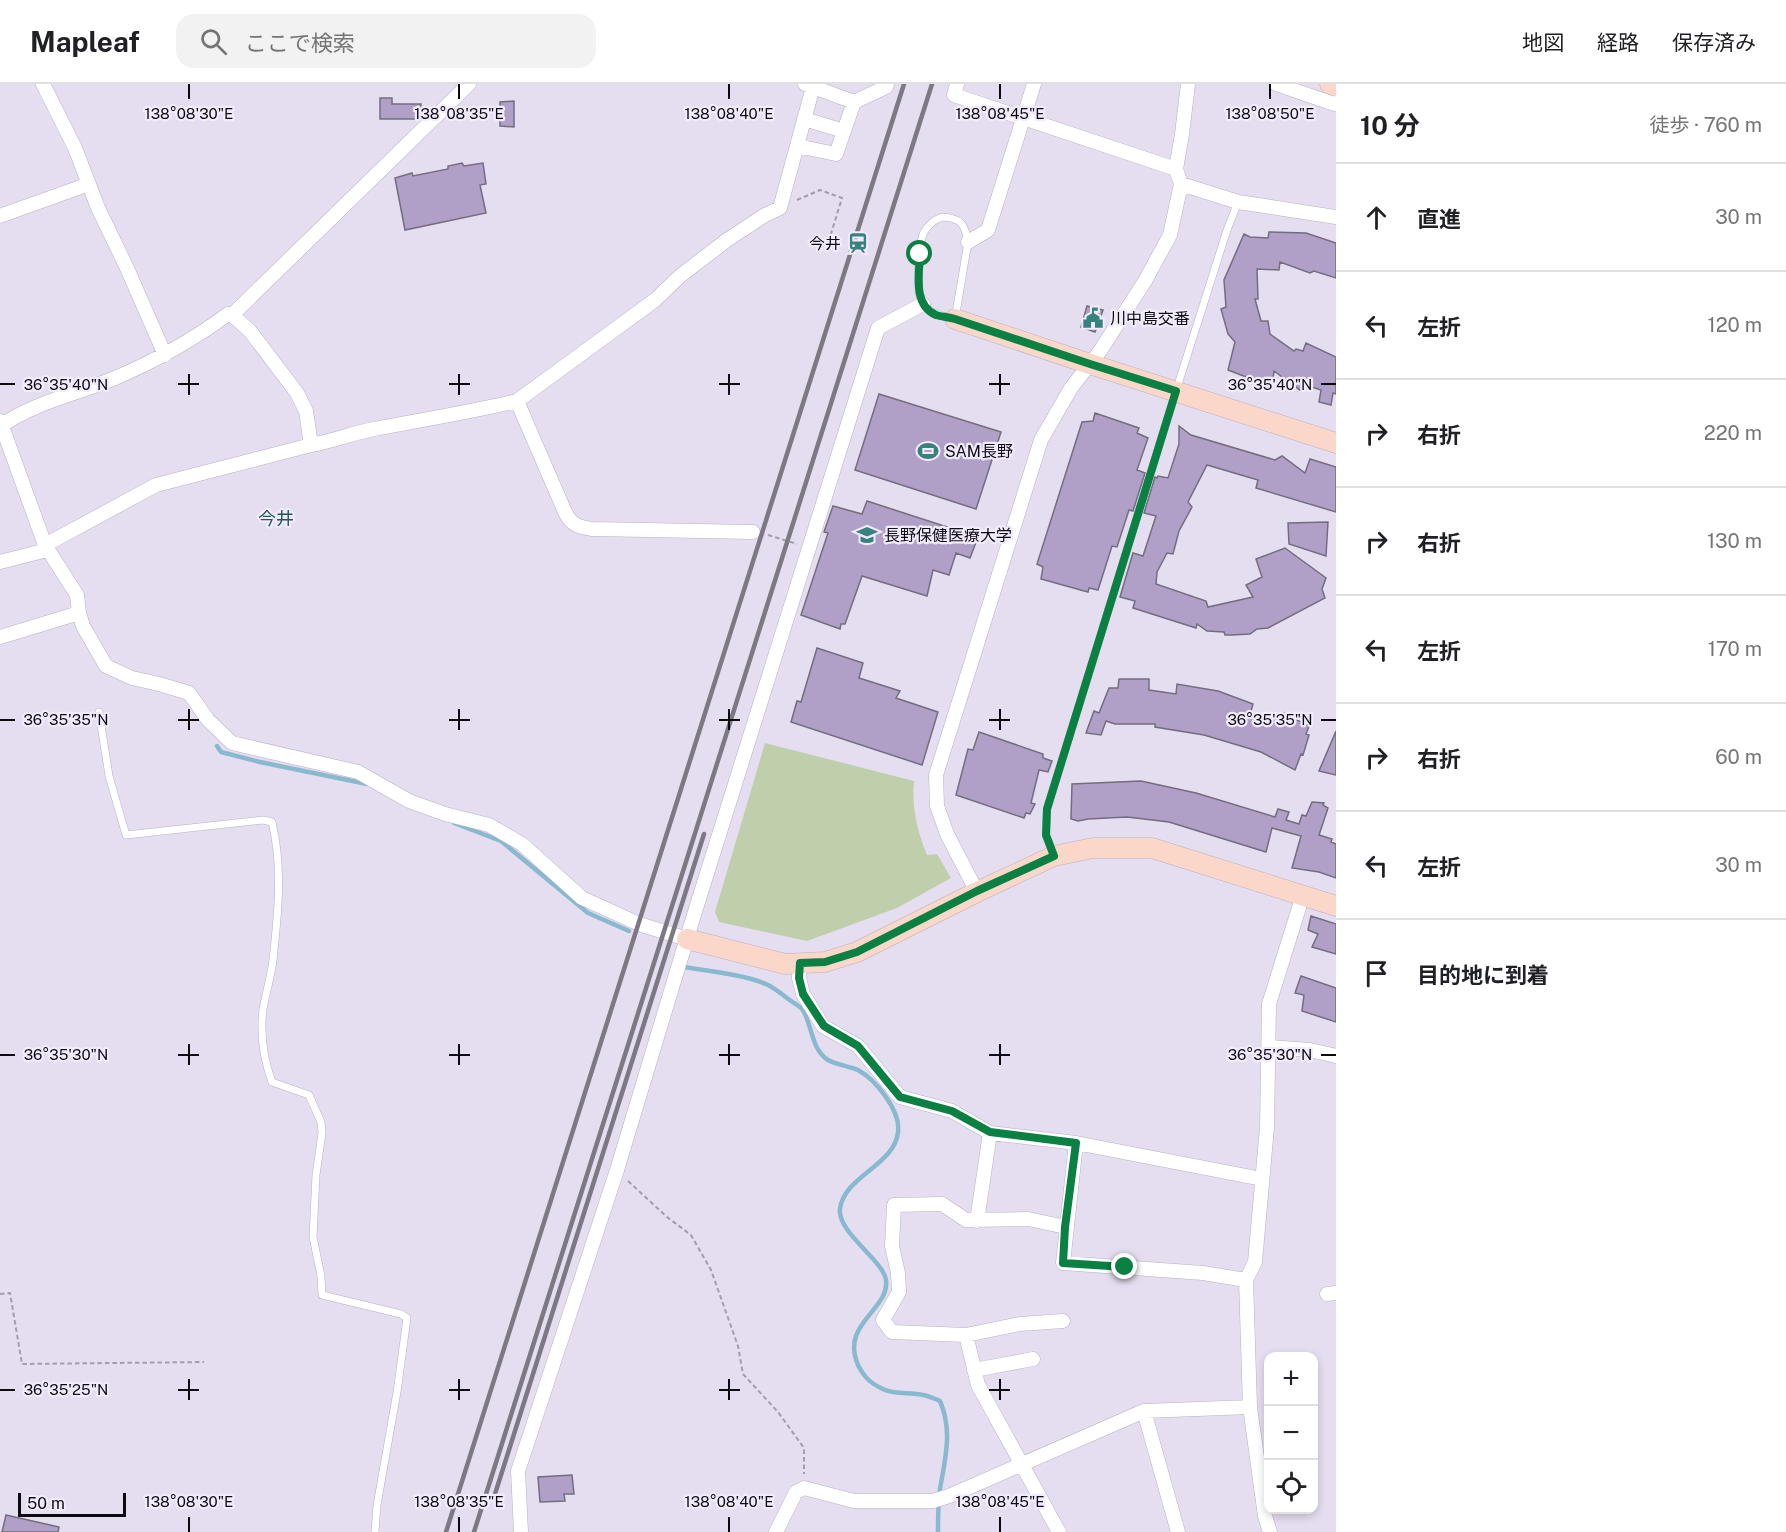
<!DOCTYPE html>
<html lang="ja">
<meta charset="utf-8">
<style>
body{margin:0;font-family:"Public Sans","Noto Sans JP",sans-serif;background:#f2f2f2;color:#202124}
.controls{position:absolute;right:18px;bottom:18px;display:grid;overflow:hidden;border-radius:12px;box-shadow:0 3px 9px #0003}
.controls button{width:54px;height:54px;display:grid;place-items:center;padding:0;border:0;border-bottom:2px solid #e0e0e0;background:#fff;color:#202124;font:30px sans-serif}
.scale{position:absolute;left:18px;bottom:15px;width:108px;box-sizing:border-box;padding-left:6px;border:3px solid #0c0a10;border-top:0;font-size:16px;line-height:21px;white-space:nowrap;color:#0c0a10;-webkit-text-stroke:4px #f2ebfe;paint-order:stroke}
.stop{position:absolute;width:18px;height:18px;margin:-14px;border:4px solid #0b8043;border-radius:50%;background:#fff}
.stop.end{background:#0b8043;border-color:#fff;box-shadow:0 2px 6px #0008}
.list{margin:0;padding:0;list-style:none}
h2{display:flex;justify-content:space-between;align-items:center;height:78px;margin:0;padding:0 24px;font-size:26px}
h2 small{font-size:20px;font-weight:400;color:#757577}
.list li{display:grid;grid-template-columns:39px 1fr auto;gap:18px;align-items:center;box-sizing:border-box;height:108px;padding:0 24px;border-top:2px solid #e0e0e0}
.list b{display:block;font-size:22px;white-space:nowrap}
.list em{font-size:20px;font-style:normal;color:#757577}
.icon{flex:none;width:33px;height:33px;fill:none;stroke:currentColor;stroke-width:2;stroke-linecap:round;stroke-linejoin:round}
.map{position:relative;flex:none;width:1336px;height:1448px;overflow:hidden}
header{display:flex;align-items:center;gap:36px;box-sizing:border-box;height:84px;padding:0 30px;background:#fff;border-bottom:2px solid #e0e0e0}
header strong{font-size:28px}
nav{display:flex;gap:33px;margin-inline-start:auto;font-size:21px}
.search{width:420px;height:54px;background:#f2f2f2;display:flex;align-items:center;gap:15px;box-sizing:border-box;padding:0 21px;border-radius:18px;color:#757577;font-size:22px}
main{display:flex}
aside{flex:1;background:#fff}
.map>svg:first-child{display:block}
</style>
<header>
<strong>Mapleaf</strong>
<div class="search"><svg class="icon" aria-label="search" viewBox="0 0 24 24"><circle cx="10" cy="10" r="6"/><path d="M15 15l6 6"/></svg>ここで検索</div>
<nav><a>地図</a><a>経路</a><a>保存済み</a></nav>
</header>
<main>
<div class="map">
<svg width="1336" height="1448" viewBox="0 0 1336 1448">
<rect width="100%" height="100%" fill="#e5def0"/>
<!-- green -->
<path fill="#bfcfab" d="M765 659 914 697C911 722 918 749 927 771L937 770 951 794 897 824 807 857 719 838 715 828Z"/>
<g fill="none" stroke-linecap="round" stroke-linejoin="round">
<!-- stream -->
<path stroke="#89b9ce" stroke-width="4.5" d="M217 662 221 668 260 678 367 700
M454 739 501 757 588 829 629 847
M684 883C708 887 747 891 768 901 776 905 784 912 791 917 795 920 802 923 804 928 812 943 812 966 828 976 837 981 849 982 858 986 876 996 901 1027 898 1048 895 1081 844 1092 840 1125 837 1148 883 1176 886 1196 890 1226 840 1239 858 1281 864 1293 870 1299 883 1305 894 1311 911 1308 923 1311 929 1312 935 1315 940 1317 953 1347 945 1375 940 1405 938 1419 938 1434 938 1448"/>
</g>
<!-- building -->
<path fill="#b0a0c8" stroke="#736d7d" stroke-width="1.5" d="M380 14H392V20H421L420 35H380Z
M514 17V43L500 42V18Z
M462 79 464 82 483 79 486 100 480 101 486 129 405 146 395 94 412 89 413 92 448 85V82Z
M1269 148 1306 149 1336 159V194L1314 187 1310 189 1280 178 1279 186 1257 185 1258 215H1255L1261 237H1268L1270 250 1294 267 1296 265 1303 267 1306 259 1336 273V310L1333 309 1331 321 1319 318 1321 306 1303 300 1300 306 1274 287 1272 303 1228 286 1235 258 1228 250 1221 225 1226 223 1224 196 1244 150 1250 153 1268 154Z
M1087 222 1103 226 1095 248 1081 243Z
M879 310 1001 348 976 425 855 386Z
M1095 329 1139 344 1137 349 1148 354 1137 386 1145 389 1133 427 1129 426 1117 463 1112 462 1098 506 1089 504 1088 508 1041 495 1043 483 1037 480 1082 338 1093 337Z
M1179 342 1191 351 1275 376 1282 372 1305 389 1310 375 1336 383V428L1256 404 1258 396 1207 381 1188 418 1192 423 1179 447 1173 470 1167 469 1157 488 1156 500 1206 517 1208 523 1253 513 1246 501 1262 493 1256 475 1285 464 1326 494 1322 505 1325 514 1268 544 1257 545 1250 550 1231 551H1225L1224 548 1207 547 1197 540 1196 544 1133 524 1135 517 1120 513 1133 469 1143 472 1156 432 1144 429 1155 393 1157 394 1158 392 1168 394 1179 360Z
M867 417 978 453 970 474 956 469 949 491 933 486 927 512 862 492 845 540H841L840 545 801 531 828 449 824 448 833 422 862 430Z
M1328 438 1326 472 1289 460 1288 439Z
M817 564 863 579 859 594 900 607 896 614 938 628 922 681 791 638 797 617 801 618Z
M1119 595H1149V606L1176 610 1177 600 1218 607 1253 620 1250 631H1266L1286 640 1284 629 1309 642 1306 650 1309 651 1303 671 1301 670 1295 686 1261 668 1204 651 1155 643V640H1115L1106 637 1101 651 1086 649 1094 627 1099 629 1109 604H1118Z
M1336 647V691L1319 687Z
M979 648 1043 670V674L1052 677 1048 688 1039 686 1031 719 1035 720 1030 730 1026 729 1024 734 956 711 968 665 973 666Z
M1141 697 1196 709 1275 733 1278 725 1289 728 1286 736 1299 740 1302 731 1306 732 1312 718 1324 719 1323 721 1328 724 1319 751 1332 755 1331 758 1336 760V794L1319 788 1292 784 1301 752 1272 744 1266 768 1169 738 1127 733 1088 735 1078 737 1071 735 1072 700Z
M1311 832 1336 840V870L1312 863 1318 850 1308 846Z
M1301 892 1336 904V938L1302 927 1304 911 1295 909Z
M572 1391 574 1410H564L565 1417 540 1418 538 1393Z
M6 1431 59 1443 58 1448H2Z"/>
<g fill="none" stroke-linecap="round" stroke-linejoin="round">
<!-- lane casing -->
<g stroke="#b8b1c2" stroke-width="8">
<path id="lane" d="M942 133C961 134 965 140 968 158L955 235C944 232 929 230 922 219 916 208 918 160 924 148 928 141 934 136 942 133Z
M99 628 109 692 126 751 263 736 272 738C283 783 278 830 273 876 271 892 266 909 263 925 260 949 264 976 272 998L309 1011 321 1038 322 1049 316 1091 313 1153 321 1192 322 1211 401 1230 407 1234 397 1308 377 1421 375 1448
M1053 769 1046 751 1047 725 1176 307 1227 146 1238 118"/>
</g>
<!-- street casing -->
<g stroke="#b8b1c2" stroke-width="15">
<path id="street" d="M43 0 75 64 98 124 126 182 165 271
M805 0 854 18 886 3 887 0
M957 0 954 11 1176 85 1181 100 1170 151 1145 197 1100 267 1071 304 1041 356 936 691 937 722 947 750 977 808
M1276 0 1334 20 1336 19
M804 35 844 47
M797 62 836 70 854 18
M1176 85 1182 50 1188 0
M1181 100 1238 118 1336 133
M0 132 89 100
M968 158 988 146 1034 0
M232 231 250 247 297 309 306 327 311 361C333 357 353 349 374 345 422 336 470 328 517 317L565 428C571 441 579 443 592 445L753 448
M517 317 655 216 680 192 727 156 765 131 780 124 813 3
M0 337 45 461 77 511 79 529 83 542 106 582 132 594 159 600 189 609 208 636 232 659 358 688 409 717 445 730 489 741 522 760 582 814 639 840 687 855
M0 343C29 320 80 309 115 294 155 277 193 256 228 230L232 231 469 0
M45 461 156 401 311 361
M0 478 47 466
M0 553 79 529
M800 879 799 894 803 910 823 942 858 962 900 1013 952 1027 990 1049 1076 1059 1063 1179 1203 1189 1246 1196
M1269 963 1310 966 1336 972
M1076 1059 1262 1095
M977 1137 990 1049
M1327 1210 1336 1209
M1063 1237 1020 1240 966 1251 892 1248 883 1236 899 1208 898 1189 892 1162 894 1121 942 1120 966 1136 1028 1135 1066 1143
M966 1251 978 1301 1059 1448
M974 1286 1033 1275
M1144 1327 1178 1448
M521 1448 518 1387 617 1086 693 834 878 244 923 220
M776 1448 796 1408 804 1404 854 1417H933L949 1412 1144 1327 1250 1323
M1270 1448 1265 1432 1250 1323 1246 1196 1255 1178 1267 1043 1269 920 1303 811"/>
</g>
<!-- secondary casing -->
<g stroke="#b8b1c2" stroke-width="21">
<path id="secondary" d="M1330 0 1336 2
M955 235 1090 280 1336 359
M687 855 785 880 825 878 857 868 977 808 1054 772 1093 764H1152L1336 822"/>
</g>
<!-- path -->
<path stroke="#a29dab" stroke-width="2" stroke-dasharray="4.5 3" stroke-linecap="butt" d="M797 116 820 106 842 114 830 153
M768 451 797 460
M628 1097 667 1133 691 1151 711 1186 738 1262 743 1290 778 1328 804 1364V1390
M0 1210 10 1209 22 1280 204 1278"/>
<!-- lane -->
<use href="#lane" stroke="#fff" stroke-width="7"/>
<!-- street -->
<use href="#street" stroke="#fff" stroke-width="14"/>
<!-- secondary -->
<use href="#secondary" stroke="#fad7c8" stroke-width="20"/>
<!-- rail -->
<path stroke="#7c7884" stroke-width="4.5" d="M495 1410 704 750
M446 1448 904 0
M474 1448 932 0"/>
</g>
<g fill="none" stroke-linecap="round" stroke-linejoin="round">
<!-- route -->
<path stroke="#0b8043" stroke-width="8" d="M920 170C919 191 913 221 936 231 942 233 949 233 955 235L1090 280 1176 307 1047 725 1046 751 1054 772 977 807 857 868 825 878 800 879 799 894 803 910 824 942 858 962 900 1013 952 1027 990 1048 1076 1059 1065 1143 1063 1179 1125 1183"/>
</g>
<!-- ticks -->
<path fill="none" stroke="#0c0a10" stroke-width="2" d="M189 0V15M459 0V15M729 0V15M1000 0V15M1270 0V15M189 290V311M459 290V311M729 290V311M1000 290V311M0 300H15M178 300H199M449 300H470M719 300H740M989 300H1010M1321 300H1336M189 625V646M459 625V646M729 625V646M1000 625V646M0 636H15M178 636H199M449 636H470M719 636H740M989 636H1010M1321 636H1336M189 960V981M459 960V981M729 960V981M1000 960V981M0 971H15M178 971H199M449 971H470M719 971H740M989 971H1010M1321 971H1336M189 1295V1316M459 1295V1316M729 1295V1316M1000 1295V1316M0 1306H15M178 1306H199M449 1306H470M719 1306H740M989 1306H1010M189 1433V1448M459 1433V1448M729 1433V1448M1000 1433V1448"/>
<!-- icons -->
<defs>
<g id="station-bare" transform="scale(1.62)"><path d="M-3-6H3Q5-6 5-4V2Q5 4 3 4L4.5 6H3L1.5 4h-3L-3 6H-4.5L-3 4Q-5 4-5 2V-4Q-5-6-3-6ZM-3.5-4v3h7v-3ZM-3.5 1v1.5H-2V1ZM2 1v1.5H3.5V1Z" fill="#388181" stroke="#f2ebfe" stroke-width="2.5" paint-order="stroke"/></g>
<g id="civic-bare" transform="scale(1.62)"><path d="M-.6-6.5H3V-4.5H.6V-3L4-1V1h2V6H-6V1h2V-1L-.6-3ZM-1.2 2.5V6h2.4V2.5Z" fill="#388181" stroke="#f2ebfe" stroke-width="2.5" paint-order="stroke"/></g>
<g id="stadium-bare" transform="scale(1.62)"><path d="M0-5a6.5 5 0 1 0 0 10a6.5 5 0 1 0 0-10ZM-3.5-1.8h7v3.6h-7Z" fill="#388181" stroke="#f2ebfe" stroke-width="2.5" paint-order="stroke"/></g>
<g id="university-bare" transform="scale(1.62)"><path d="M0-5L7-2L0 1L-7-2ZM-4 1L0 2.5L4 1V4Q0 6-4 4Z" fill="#388181" stroke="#f2ebfe" stroke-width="2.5" paint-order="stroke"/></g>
</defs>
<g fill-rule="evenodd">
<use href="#station-bare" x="858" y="159"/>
<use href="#civic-bare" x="1093" y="234"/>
<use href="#stadium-bare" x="928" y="367"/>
<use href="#university-bare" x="867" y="451"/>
</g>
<g text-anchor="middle" stroke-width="4.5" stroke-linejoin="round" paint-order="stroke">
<!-- poi labels -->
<g font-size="16" fill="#0c0a10" stroke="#f2ebfe" text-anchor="start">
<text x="841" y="165" text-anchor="end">今井</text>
<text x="1110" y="240">川中島交番</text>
<text x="945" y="373">SAM長野</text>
<text x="884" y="457">長野保健医療大学</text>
</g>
<!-- neighbourhood labels -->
<g font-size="18" fill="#1e595a" stroke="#f2ebfe">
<text x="276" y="441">今井</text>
</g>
</g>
<g font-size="15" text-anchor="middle" fill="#0c0a10" stroke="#f2ebfe" stroke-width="4.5" stroke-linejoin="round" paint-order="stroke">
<text x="189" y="35">138°08'30"E</text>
<text x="459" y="35">138°08'35"E</text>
<text x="729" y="35">138°08'40"E</text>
<text x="1000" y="35">138°08'45"E</text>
<text x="1270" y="35">138°08'50"E</text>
<text x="66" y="306">36°35'40"N</text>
<text x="1270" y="306">36°35'40"N</text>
<text x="66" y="641">36°35'35"N</text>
<text x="1270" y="641">36°35'35"N</text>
<text x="66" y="976">36°35'30"N</text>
<text x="1270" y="976">36°35'30"N</text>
<text x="66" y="1311">36°35'25"N</text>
<text x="189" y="1423">138°08'30"E</text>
<text x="459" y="1423">138°08'35"E</text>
<text x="729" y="1423">138°08'40"E</text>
<text x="1000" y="1423">138°08'45"E</text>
</g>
</svg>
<div class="controls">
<button>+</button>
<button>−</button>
<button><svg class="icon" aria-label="locate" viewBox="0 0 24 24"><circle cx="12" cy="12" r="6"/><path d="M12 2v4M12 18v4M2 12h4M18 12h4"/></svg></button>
</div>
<div class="scale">50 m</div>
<div class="stop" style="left:920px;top:170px"></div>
<div class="stop end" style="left:1125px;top:1183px"></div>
</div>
<aside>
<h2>10 分<small>徒歩 · 760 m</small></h2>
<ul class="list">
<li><svg class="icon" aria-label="ahead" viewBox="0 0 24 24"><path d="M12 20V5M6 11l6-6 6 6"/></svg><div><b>直進</b></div><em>30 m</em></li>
<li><svg class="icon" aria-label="left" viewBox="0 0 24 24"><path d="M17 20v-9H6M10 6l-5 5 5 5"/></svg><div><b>左折</b></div><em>120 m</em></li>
<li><svg class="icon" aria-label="right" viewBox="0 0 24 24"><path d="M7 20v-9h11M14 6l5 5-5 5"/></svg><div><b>右折</b></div><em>220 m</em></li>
<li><svg class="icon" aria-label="right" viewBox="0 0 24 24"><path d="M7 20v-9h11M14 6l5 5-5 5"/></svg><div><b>右折</b></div><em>130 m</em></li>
<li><svg class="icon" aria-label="left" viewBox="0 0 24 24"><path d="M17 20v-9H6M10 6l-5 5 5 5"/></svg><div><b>左折</b></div><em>170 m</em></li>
<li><svg class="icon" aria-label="right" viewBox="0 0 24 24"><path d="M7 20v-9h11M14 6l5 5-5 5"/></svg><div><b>右折</b></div><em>60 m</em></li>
<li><svg class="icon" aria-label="left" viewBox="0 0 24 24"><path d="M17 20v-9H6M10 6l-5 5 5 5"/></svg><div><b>左折</b></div><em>30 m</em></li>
<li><svg class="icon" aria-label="arrive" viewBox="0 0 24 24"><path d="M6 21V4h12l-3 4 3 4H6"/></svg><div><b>目的地に到着</b></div></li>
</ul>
</aside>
</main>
